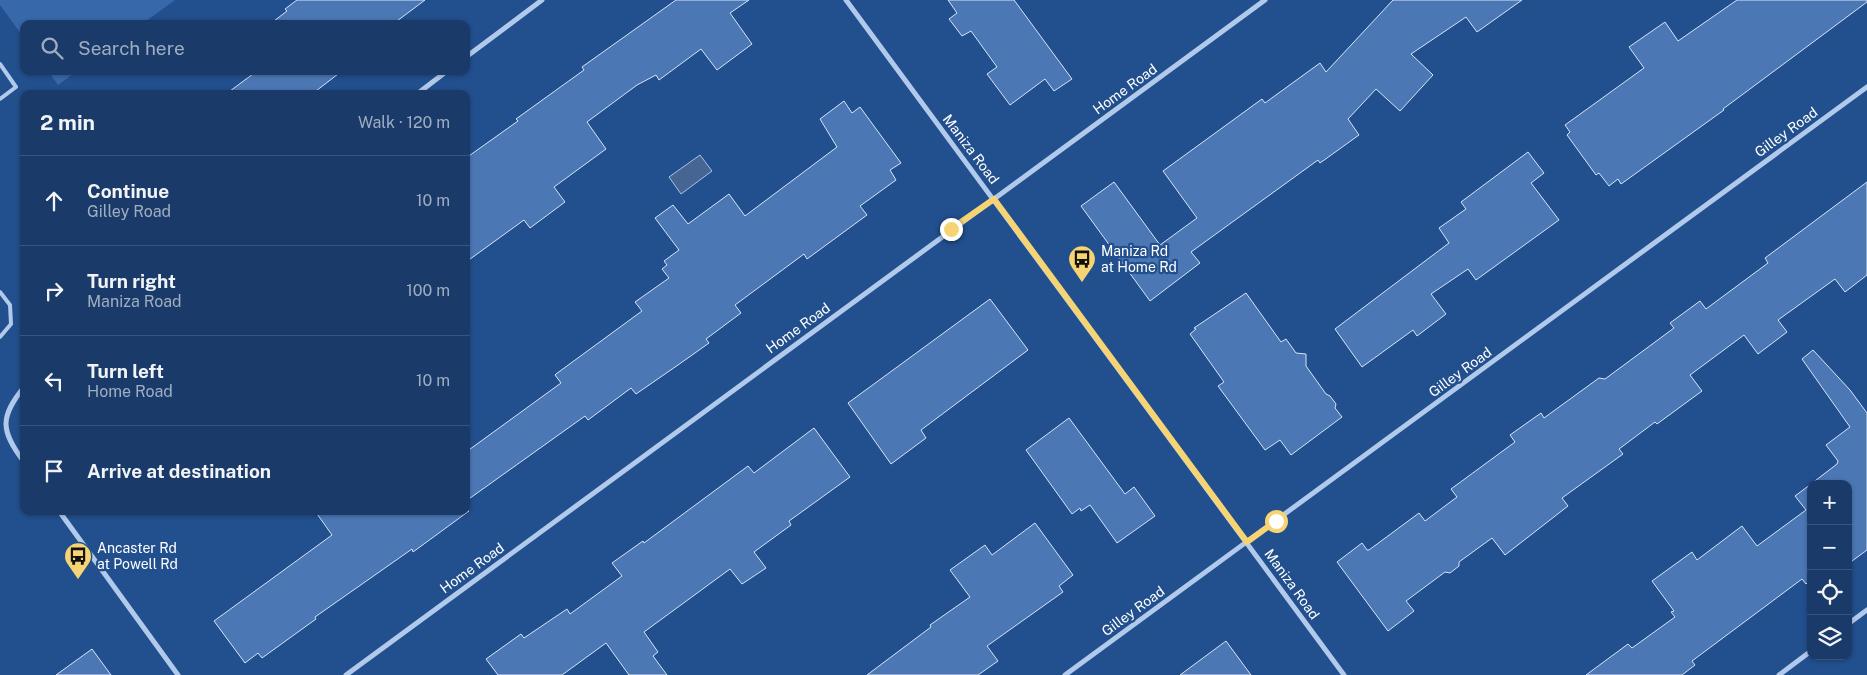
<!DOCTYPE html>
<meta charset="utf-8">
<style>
body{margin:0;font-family:"Public Sans",sans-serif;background:#274672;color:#f1f3f6}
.controls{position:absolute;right:15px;bottom:15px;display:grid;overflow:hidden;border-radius:10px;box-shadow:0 1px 4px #0004}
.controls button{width:45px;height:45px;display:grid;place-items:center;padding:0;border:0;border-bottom:1px solid #38557e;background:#1a3b6a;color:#f1f3f6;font:25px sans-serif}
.stop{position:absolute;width:15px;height:15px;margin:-11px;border:4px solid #f7d473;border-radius:50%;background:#fff}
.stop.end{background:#f7d473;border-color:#fff;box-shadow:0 1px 5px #0008}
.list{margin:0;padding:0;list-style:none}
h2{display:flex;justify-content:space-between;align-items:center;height:65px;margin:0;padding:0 20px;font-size:21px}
h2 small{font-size:16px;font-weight:400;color:#9fadc1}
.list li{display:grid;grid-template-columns:32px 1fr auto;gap:15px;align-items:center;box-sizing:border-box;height:90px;padding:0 20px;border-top:1px solid #38557e}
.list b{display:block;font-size:19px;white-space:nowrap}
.list p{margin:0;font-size:16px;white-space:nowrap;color:#9fadc1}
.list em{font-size:16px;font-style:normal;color:#9fadc1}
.icon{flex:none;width:28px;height:28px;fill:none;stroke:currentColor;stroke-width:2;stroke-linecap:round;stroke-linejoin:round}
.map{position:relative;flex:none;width:1867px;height:675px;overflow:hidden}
.search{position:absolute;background:#1a3b6a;box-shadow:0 1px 4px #0004;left:20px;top:20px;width:450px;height:55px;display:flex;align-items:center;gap:12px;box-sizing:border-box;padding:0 18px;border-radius:10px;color:#9fadc1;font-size:19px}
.panel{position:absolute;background:#1a3b6a;box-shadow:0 1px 4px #0004;left:20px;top:90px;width:450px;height:425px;border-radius:10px}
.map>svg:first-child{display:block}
</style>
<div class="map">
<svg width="1867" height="675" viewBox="0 0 1867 675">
<rect width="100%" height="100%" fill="#224f8d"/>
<!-- green -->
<path fill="#3668aa" d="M0 0H175L142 24H24V38L0 5Z
M48 71H77L58 85Z"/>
<!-- water -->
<path fill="#466592" stroke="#a5c5ec" d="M700 155 712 171 681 194 669 177Z"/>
<!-- building -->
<path fill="#4b77b4" stroke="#d6e5f8" d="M297 0H425L393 24H270L287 11 285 9Z
M676 0H749L730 13 752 44 717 70 701 49 659 80 656 75 637 85 587 122 606 149 554 187 565 202 530 228 524 220 466 262V158L518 121 516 119 584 70 582 67Z
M948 0H1014L1072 79 1054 91 1045 79 1010 105 987 74 997 67 971 31 962 36 949 19 957 13Z
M1393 0H1522L1477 32 1466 17 1411 54 1433 75 1400 111 1376 89 1348 119 1359 135 1320 163 1318 160 1191 252 1200 263 1150 301 1081 206 1114 182 1160 245 1197 218 1163 171 1262 99 1265 103 1320 63 1326 72Z
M1737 0H1867V2L1723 109 1724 110 1621 184 1618 179 1609 186 1599 173 1596 175 1567 135 1570 132 1565 125 1644 68 1629 47 1665 22 1678 41Z
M257 71H342L312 94H226Z
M844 101 852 113 860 107 901 163 890 170 896 180 860 206 867 215 807 259 804 254 735 305 741 313 706 339 709 343 678 365 636 394 631 388 588 420 585 416 466 501V452L561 383 555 375 556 374 642 311 635 302 669 278 662 269 667 265 664 261 679 250 655 218 673 205 688 224 729 194 745 216 837 147 820 119Z
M1528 152 1544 173 1531 183 1559 220 1476 280 1468 269 1431 294 1446 314 1417 336 1413 330 1362 367 1335 329 1449 243 1439 228 1466 209 1461 202Z
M1867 182V275L1845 292 1835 279 1778 320 1787 332 1758 354 1744 335 1690 375 1702 391 1657 424 1655 422 1619 449 1623 454 1562 498 1568 506 1505 555 1492 538 1459 562V566L1450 573 1445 572 1406 601 1414 611 1388 631 1337 562 1362 543 1367 550H1369L1419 513 1425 521 1457 497 1451 489 1515 442 1510 435 1541 413 1544 418 1599 378 1605 379 1674 328 1670 323 1700 301 1706 309 1768 263 1765 258Z
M1246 293 1281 342 1286 339 1296 353 1306 354V366L1326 394 1330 396 1336 404 1335 408 1342 417 1291 455 1280 440 1265 450 1218 386 1224 382 1190 334 1196 329 1194 328Z
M990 299 1028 350 921 430 926 438 891 464 848 403Z
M1813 350 1850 390 1867 413V550L1848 564V484H1811L1837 464 1838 461 1826 445 1850 427 1802 359Z
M1069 418 1125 494 1134 487 1155 516 1117 543 1090 505 1081 511 1080 508 1072 514 1026 450Z
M814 428 850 477 789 521 791 525 754 552 766 568 742 584 730 569 644 632 658 652 653 656 667 675H629L606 643 562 675H498L486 659 521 634 524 638 567 609 570 614 622 576 612 563 643 541 644 543 748 466 754 473Z
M1811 484V586L1808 582 1806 584 1802 579 1692 661 1695 665 1682 675H1586L1628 644 1632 648 1675 617 1671 612 1674 611 1652 581 1692 552 1697 560 1742 526 1757 546 1806 510 1795 496Z
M315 511H469L413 552 412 549 315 617 316 619 262 658 258 653 245 663 214 621 332 535Z
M1035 523 1073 575 1059 586 1063 592 987 646 998 661 978 675H867L931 627 930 625 970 597 950 570 985 545 992 555Z
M1226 641 1251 675H1180Z
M92 649 111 675H56Z"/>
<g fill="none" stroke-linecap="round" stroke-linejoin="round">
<!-- lane -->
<path stroke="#b1caeb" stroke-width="4" d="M0 64 16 87 0 99
M0 292 10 305 11 324 0 337"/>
<!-- street -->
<path stroke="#b1caeb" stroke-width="5" d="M846 0 1344 675
M466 57 542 0
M417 94 447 71
M24 387C0 417 0 430 24 462
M59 511 178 675
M1848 624 1867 610
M346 675 1265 0
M1065 675 1867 87
M1779 675 1811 651"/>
</g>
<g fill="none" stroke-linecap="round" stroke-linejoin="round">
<!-- route -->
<path stroke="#f7d473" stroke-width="6" d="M951 229 994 199 1247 542 1276 521"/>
</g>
<!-- icons -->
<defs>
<g id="bus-pin" transform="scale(1.4375)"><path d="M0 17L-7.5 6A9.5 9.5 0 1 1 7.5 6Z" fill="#f7d473" stroke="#224f8d"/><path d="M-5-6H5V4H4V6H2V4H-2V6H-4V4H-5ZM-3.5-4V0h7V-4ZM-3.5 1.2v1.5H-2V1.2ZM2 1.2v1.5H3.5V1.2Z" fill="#111"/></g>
</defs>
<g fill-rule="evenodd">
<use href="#bus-pin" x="1082" y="259"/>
<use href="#bus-pin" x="78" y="556"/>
</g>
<g text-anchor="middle" stroke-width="4.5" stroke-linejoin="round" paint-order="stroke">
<!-- street labels -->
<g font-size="14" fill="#fff" stroke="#224f8d">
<text transform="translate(1125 89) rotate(-36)" y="5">Home Road</text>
<text transform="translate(1786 132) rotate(-36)" y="5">Gilley Road</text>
<text transform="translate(971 149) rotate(53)" y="5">Maniza Road</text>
<text transform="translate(798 328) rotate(-36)" y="5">Home Road</text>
<text transform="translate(1460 372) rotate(-36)" y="5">Gilley Road</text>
<text transform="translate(472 568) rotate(-36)" y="5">Home Road</text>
<text transform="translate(1292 584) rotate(54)" y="5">Maniza Road</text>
<text transform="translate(1133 611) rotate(-36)" y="5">Gilley Road</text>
</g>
<!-- poi labels -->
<g font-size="14" fill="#fff" stroke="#224f8d" text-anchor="start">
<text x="1101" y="256">Maniza Rd<tspan x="1101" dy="16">at Home Rd</tspan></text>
<text x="97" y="553">Ancaster Rd<tspan x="97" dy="16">at Powell Rd</tspan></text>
</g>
</g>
</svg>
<div class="controls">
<button>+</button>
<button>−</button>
<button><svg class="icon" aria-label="locate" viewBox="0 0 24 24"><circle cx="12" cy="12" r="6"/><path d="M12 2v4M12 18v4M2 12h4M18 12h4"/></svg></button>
<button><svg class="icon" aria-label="layers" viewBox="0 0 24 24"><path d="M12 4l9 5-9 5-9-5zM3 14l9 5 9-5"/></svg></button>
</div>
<div class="stop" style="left:1276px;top:521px"></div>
<div class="stop end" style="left:951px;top:229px"></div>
<div class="search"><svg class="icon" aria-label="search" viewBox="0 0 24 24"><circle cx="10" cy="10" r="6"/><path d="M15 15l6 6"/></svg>Search here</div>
<section class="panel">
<h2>2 min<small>Walk · 120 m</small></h2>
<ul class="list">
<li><svg class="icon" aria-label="ahead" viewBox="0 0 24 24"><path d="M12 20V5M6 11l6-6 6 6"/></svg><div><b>Continue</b><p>Gilley Road</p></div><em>10 m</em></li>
<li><svg class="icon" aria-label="right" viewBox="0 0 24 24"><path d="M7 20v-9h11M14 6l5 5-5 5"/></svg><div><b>Turn right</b><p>Maniza Road</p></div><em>100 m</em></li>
<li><svg class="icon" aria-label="left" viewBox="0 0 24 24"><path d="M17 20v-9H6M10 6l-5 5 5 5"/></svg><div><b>Turn left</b><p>Home Road</p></div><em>10 m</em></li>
<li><svg class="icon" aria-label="arrive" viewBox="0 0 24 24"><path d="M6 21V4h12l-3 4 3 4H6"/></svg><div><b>Arrive at destination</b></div></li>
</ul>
</section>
</div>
